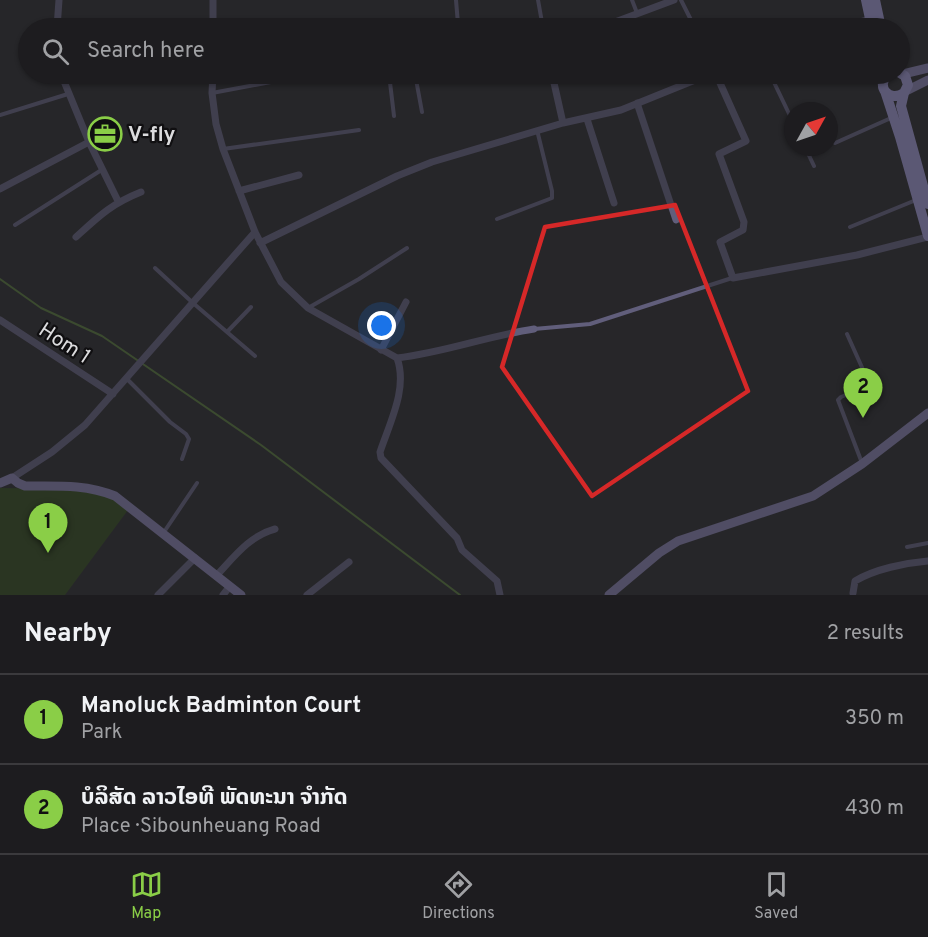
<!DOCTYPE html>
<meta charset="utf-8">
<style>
body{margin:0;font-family:Overpass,"Noto Sans Lao",sans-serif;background:#252528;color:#f1f3f6}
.compass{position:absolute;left:784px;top:102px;width:54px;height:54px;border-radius:50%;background:#1d1c1f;box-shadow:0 2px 4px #0004;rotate:50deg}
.you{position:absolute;left:382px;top:326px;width:21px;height:21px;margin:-15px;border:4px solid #fff;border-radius:50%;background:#1a73e8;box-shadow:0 0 0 9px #1a73e833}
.badge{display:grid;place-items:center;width:39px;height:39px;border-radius:50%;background:#8ace47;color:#111;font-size:20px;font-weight:700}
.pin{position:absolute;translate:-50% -50px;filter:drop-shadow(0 2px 3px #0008)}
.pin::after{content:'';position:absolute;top:32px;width:21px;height:18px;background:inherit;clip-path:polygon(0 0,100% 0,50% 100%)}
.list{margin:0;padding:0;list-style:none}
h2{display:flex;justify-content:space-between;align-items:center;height:78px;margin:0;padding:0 24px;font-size:26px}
h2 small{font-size:20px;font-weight:400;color:#a0a1a4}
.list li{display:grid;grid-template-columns:39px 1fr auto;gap:18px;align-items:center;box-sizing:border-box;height:90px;padding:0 24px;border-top:2px solid #3b3a3d}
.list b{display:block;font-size:22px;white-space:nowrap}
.list p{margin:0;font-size:20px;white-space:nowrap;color:#a0a1a4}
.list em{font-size:20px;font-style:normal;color:#a0a1a4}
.icon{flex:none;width:33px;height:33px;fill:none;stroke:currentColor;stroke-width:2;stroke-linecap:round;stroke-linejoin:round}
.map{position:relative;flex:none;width:928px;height:595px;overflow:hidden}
.search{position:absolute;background:#1d1c1f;box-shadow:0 2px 4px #0004;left:18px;right:18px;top:18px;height:66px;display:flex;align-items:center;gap:15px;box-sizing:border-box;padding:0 21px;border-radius:33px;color:#a0a1a4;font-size:22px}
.sheet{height:258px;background:#1d1c1f}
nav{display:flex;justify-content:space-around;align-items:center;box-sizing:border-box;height:84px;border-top:2px solid #3b3a3d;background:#1d1c1f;font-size:16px;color:#a0a1a4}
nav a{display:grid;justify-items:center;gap:3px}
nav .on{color:#8ace47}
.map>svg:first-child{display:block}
</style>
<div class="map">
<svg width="928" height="595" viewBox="0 0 928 595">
<rect width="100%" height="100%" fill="#272629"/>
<!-- green -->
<path fill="#30481a" d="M0 488 79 489 113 498 128 510 65 595H0Z"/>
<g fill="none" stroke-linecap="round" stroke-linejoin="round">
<!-- stream -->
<path stroke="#547636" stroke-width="2" d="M0 279 41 308 102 336 261 445 460 595"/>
<!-- lane -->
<path stroke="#615e7b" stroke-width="4" d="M456 0 458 24
M538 0 543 28
M632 0 637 13
M681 0 695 28
M389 74 394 116
M415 74 422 112
M770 74 793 122
M212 93 313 74
M0 115 68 94
M835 143 891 118
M805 147 814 166
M223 149 359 130
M497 219 552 198V191L537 130
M15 225 103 169
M850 227 916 200
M155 268 193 303 255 356
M308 308 359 279 407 248
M534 329 590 324 732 278
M227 332 251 307
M847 334 869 383 868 386 841 397 838 400 862 463
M127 379 170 422 186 434 189 439 182 459
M164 532 197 483
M907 547 928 543"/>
<!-- street -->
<path stroke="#615e7b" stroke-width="7" d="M57 28 59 0
M213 28V0
M599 28 674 0
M838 28 870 19
M61 74 89 142 118 201
M213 74 212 93 216 124 223 149 255 232 281 282 308 308 397 358C408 388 390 422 380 452L381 458 457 538 462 550 497 581 500 595
M552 74 563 123
M716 74 746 141 719 154 744 222 743 230 720 242 733 278 857 255 928 237
M637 103 676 220
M587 119 614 203
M0 189 89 142
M239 191 299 175
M76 237C99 216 111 204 141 192
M260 243 397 176 432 162 563 123 621 110 710 74
M0 320 113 394
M381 350 406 302
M397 358C443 353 487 336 534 329
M12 478 52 452 85 425 255 232
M216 576C234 557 249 536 275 529
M853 593 855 581C875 569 905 563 928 561
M158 595 195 558
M223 595 230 586
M307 595 349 562"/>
<!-- secondary -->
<path stroke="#837daa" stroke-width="9" d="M903 74 928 68
M906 91 928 80
M0 483 12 478 18 483 25 486C57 486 86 484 115 496L241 595
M609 595 659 553 678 541 813 496 862 464 928 413"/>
<!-- primary -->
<path stroke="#9c95cf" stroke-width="10" d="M866 0 872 28
M875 0 881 28
M888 74C875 86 889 103 904 93L908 85 905 76 900 73
M885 91 900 137 928 236
M904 93 901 106 928 204"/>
</g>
<!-- marked area -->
<path d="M0 0H928V595H0ZM675 205 748 391 592 496 502 367 545 227Z" fill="#272629" fill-opacity=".55" fill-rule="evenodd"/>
<path fill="none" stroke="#d62828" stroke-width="4.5" stroke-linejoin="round" d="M675 205 748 391 592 496 502 367 545 227Z"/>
<!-- icons -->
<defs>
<g id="office-ring" transform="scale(1.725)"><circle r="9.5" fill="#100f11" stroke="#8ace47" stroke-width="1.5"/><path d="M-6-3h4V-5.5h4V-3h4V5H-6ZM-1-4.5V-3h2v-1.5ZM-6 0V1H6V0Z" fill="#8ace47"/></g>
</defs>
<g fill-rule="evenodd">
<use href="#office-ring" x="105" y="134"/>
</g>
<g text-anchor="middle" stroke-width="4.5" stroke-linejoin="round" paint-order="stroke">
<!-- poi labels -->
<g font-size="21" font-weight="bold" fill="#dbdbdd" stroke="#100f11" text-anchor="start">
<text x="128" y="141">V-fly</text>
</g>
<!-- street labels -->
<g font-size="21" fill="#dbdbdd" stroke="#100f11">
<text transform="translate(65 343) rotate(33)" y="7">Hom 1</text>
</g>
</g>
</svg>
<svg class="compass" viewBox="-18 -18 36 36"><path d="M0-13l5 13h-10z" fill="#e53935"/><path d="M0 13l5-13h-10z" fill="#a0a1a4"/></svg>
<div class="you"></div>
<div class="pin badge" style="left:48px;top:553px">1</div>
<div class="pin badge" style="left:863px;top:418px">2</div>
<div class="search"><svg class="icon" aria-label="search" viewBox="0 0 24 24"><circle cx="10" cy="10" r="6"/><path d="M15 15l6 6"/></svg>Search here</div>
</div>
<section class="sheet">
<h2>Nearby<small>2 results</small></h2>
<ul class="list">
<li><span class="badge">1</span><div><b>Manoluck Badminton Court</b><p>Park</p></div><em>350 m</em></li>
<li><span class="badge">2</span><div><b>ບໍລິສັດ ລາວໄອທີ ພັດທະນາ ຈຳກັດ</b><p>Place · Sibounheuang Road</p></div><em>430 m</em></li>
</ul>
</section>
<nav>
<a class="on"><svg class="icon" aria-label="map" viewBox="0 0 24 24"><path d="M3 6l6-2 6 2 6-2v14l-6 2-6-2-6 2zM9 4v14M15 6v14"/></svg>Map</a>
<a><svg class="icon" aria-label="directions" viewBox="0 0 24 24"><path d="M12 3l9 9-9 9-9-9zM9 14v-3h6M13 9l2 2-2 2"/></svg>Directions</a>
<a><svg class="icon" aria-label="saved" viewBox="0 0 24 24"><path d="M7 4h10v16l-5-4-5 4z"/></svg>Saved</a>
</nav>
